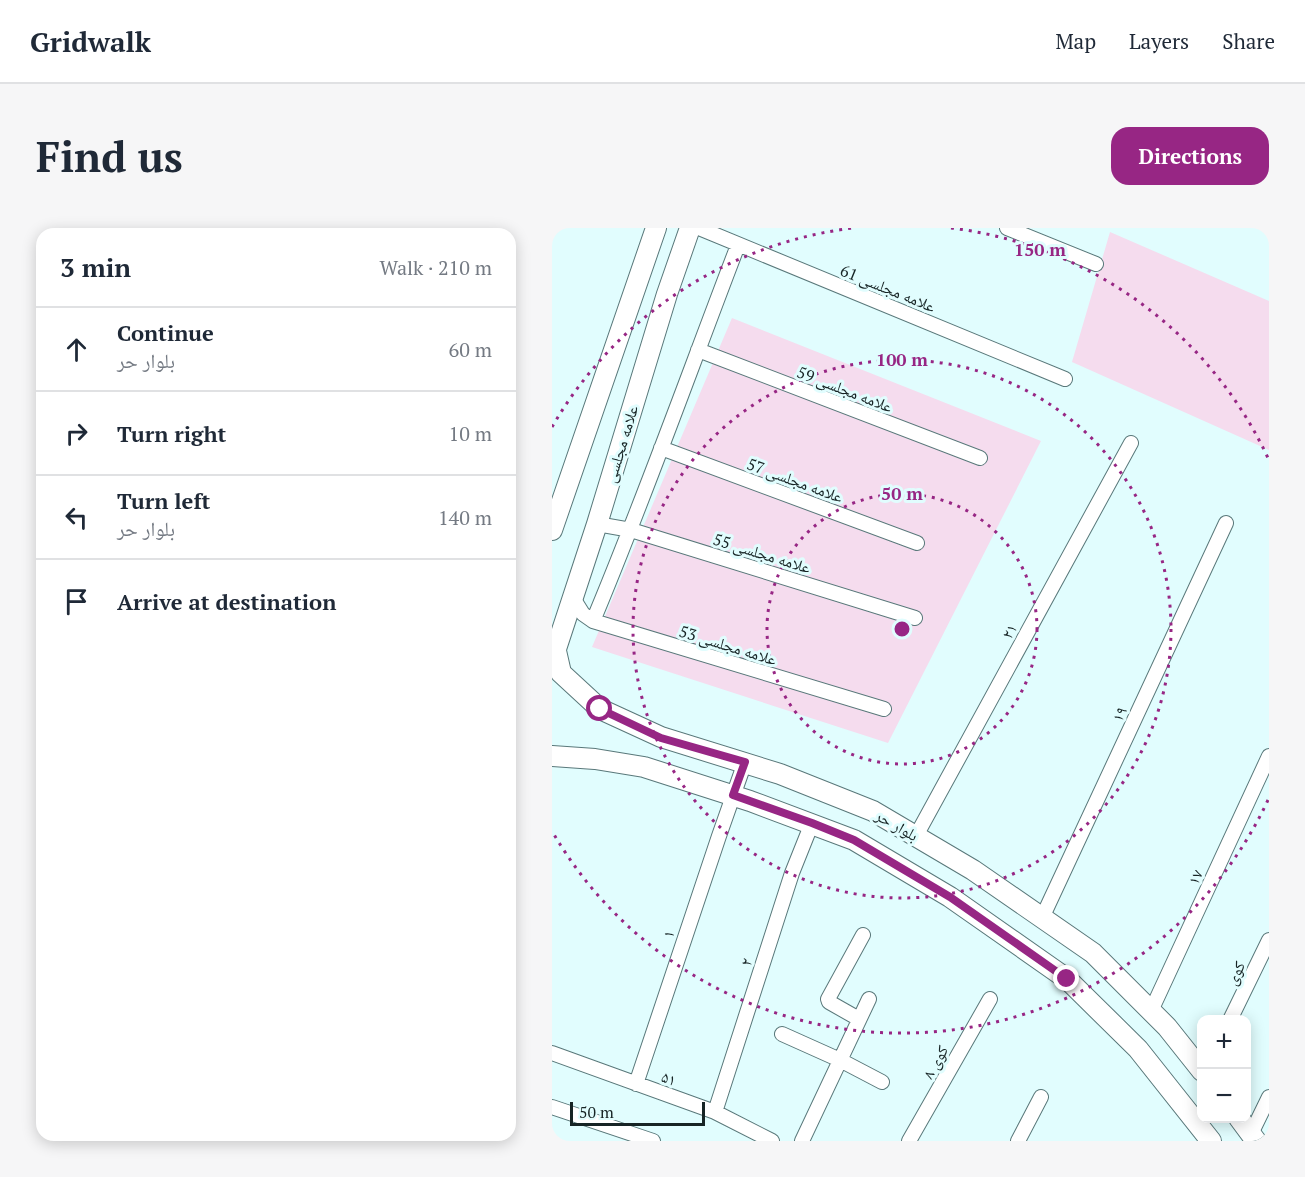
<!DOCTYPE html>
<meta charset="utf-8">
<style>
body{margin:0;font-family:"PT Serif","Noto Naskh Arabic",serif;background:#f6f6f7;color:#1f2937}
.controls{position:absolute;right:18px;bottom:18px;display:grid;overflow:hidden;border-radius:12px;box-shadow:0 3px 15px #0003}
.controls button{width:54px;height:54px;display:grid;place-items:center;padding:0;border:0;border-bottom:2px solid #e0e1e3;background:#fff;color:#1f2937;font:30px sans-serif}
.scale{position:absolute;left:18px;bottom:15px;width:135px;box-sizing:border-box;padding-left:6px;border:3px solid #172425;border-top:0;font-size:16px;line-height:21px;white-space:nowrap;color:#172425;-webkit-text-stroke:4px #e1fdfe;paint-order:stroke}
.stop{position:absolute;width:18px;height:18px;margin:-14px;border:4px solid #972684;border-radius:50%;background:#fff}
.stop.end{background:#972684;border-color:#fff;box-shadow:0 2px 6px #0008}
.list{margin:0;padding:0;list-style:none}
h2{display:flex;justify-content:space-between;align-items:center;height:78px;margin:0;padding:0 24px;font-size:26px}
h2 small{font-size:20px;font-weight:400;color:#747a83}
.list li{display:grid;grid-template-columns:39px 1fr auto;gap:18px;align-items:center;box-sizing:border-box;height:84px;padding:0 24px;border-top:2px solid #e0e1e3}
.list b{display:block;font-size:22px;white-space:nowrap}
.list p{margin:0;font-size:20px;white-space:nowrap;color:#747a83}
.list em{font-size:20px;font-style:normal;color:#747a83}
.icon{flex:none;width:33px;height:33px;fill:none;stroke:currentColor;stroke-width:2;stroke-linecap:round;stroke-linejoin:round}
.map{position:relative;flex:none;width:717px;height:913px;overflow:hidden;border-radius:18px}
header{display:flex;align-items:center;gap:36px;box-sizing:border-box;height:84px;padding:0 30px;background:#fff;border-bottom:2px solid #e0e1e3}
header strong{font-size:28px}
nav{display:flex;gap:33px;margin-inline-start:auto;font-size:21px}
.intro{display:flex;align-items:center;justify-content:space-between;box-sizing:border-box;height:144px;padding:0 36px}
h1{margin:0;font-size:42px}
.button{padding:15px 27px;border-radius:18px;background:#972684;color:#fff;font-size:21px;font-weight:700}
main{display:flex;gap:36px;padding:0 36px}
aside{flex:1;background:#fff;border-radius:18px;box-shadow:0 3px 15px #0003}
.map>svg:first-child{display:block}
</style>
<header>
<strong>Gridwalk</strong>
<nav><a>Map</a><a>Layers</a><a>Share</a></nav>
</header>
<div class="intro"><h1>Find us</h1><a class="button">Directions</a></div>
<main>
<aside>
<h2>3 min<small>Walk · 210 m</small></h2>
<ul class="list">
<li><svg class="icon" aria-label="ahead" viewBox="0 0 24 24"><path d="M12 20V5M6 11l6-6 6 6"/></svg><div><b>Continue</b><p>بلوار حر</p></div><em>60 m</em></li>
<li><svg class="icon" aria-label="right" viewBox="0 0 24 24"><path d="M7 20v-9h11M14 6l5 5-5 5"/></svg><div><b>Turn right</b></div><em>10 m</em></li>
<li><svg class="icon" aria-label="left" viewBox="0 0 24 24"><path d="M17 20v-9H6M10 6l-5 5 5 5"/></svg><div><b>Turn left</b><p>بلوار حر</p></div><em>140 m</em></li>
<li><svg class="icon" aria-label="arrive" viewBox="0 0 24 24"><path d="M6 21V4h12l-3 4 3 4H6"/></svg><div><b>Arrive at destination</b></div></li>
</ul>
</aside>
<div class="map">
<svg width="717" height="913" viewBox="0 0 717 913">
<rect width="100%" height="100%" fill="#e1fdfe"/>
<!-- green -->
<path fill="#f5dcee" d="M558 4 717 73V222L520 134Z
M180 90 489 213 336 515 40 419Z"/>
<g fill="none" stroke-linecap="round" stroke-linejoin="round">
<!-- street casing -->
<g stroke="#59787a" stroke-width="16">
<path id="street" d="M147 0 513 151
M455 0 544 36
M146 122 428 230
M109 220 365 315
M45 296 79 302 363 390
M21 370 31 386 41 393 332 481
M41 393C93 269 138 142 186 17
M364 608 579 215
M490 690 674 295
M599 783 717 528
M307 791 277 774 276 771 311 707
M678 792 717 712
M230 806 288 832 330 854
M0 825 163 884 220 913
M84 856 167 608 193 534
M0 879 101 913
M163 884 240 645 260 595
M699 906 717 869
M250 913 317 771
M357 913 438 771
M466 913 489 869"/>
</g>
<!-- secondary casing -->
<g stroke="#59787a" stroke-width="22">
<path id="secondary" d="M0 302 104 0
M4 423 9 445 48 481 109 509 228 546 321 583 421 642 541 725 615 799 650 843
M0 433 45 296 115 66 138 0
M0 528 43 531 92 539 198 573 302 612 398 669 515 751 586 821 659 913
M687 890 704 913"/>
</g>
<!-- street -->
<use href="#street" stroke="#fff" stroke-width="14"/>
<!-- secondary -->
<use href="#secondary" stroke="#fff" stroke-width="20"/>
</g>
<g fill="none" stroke-linecap="round" stroke-linejoin="round">
<!-- route -->
<path stroke="#972684" stroke-width="8" d="M48 481 109 510 193 534 181 567 260 595 302 612 398 669 515 751"/>
</g>
<!-- distance rings -->
<g fill="none" stroke="#972684" stroke-width="3" stroke-dasharray="3 6">
<circle cx="350" cy="401" r="135"/>
<circle cx="350" cy="401" r="269"/>
<path d="M716 572A404 404 0 0 1 0 603M0 199A404 404 0 0 1 301 0M399 0A404 404 0 0 1 716 230"/>
</g>
<g text-anchor="middle" stroke-width="6" stroke-linejoin="round" paint-order="stroke">
<!-- street labels -->
<g font-size="16" fill="#172425" stroke="#e1fdfe">
<text transform="translate(336 60) rotate(22)" y="6">علامه مجلسی 61</text>
<text transform="translate(293 161) rotate(21)" y="6">علامه مجلسی 59</text>
<text transform="translate(69 216) rotate(-73)" y="6">علامه مجلسی</text>
<text transform="translate(243 252) rotate(20)" y="6">علامه مجلسی 57</text>
<text transform="translate(210 325) rotate(17)" y="6">علامه مجلسی 55</text>
<text transform="translate(457 403) rotate(-61)" y="6">۲۱</text>
<text transform="translate(176 417) rotate(17)" y="6">علامه مجلسی 53</text>
<text transform="translate(567 486) rotate(-65)" y="6">۱۹</text>
<text transform="translate(345 597) rotate(30)" y="6">بلوار حر</text>
<text transform="translate(643 649) rotate(-65)" y="6">۱۷</text>
<text transform="translate(116 706) rotate(-71)" y="6">۱</text>
<text transform="translate(194 734) rotate(-72)" y="6">۲</text>
<text transform="translate(683 745) rotate(-64)" y="6">کوی</text>
<text transform="translate(383 834) rotate(-61)" y="6">کوی ۸</text>
<text transform="translate(117 850) rotate(20)" y="6">۵۱</text>
</g>
</g>
<circle cx="350" cy="401" r="9" fill="#972684" stroke="#e1fdfe" stroke-width="3"/>
<g font-size="18" text-anchor="middle" font-weight="bold" fill="#972684" stroke="#e1fdfe" stroke-width="6" stroke-linejoin="round" paint-order="stroke">
<text x="488" y="28">150 m</text>
<text x="350" y="138">100 m</text>
<text x="350" y="272">50 m</text>
</g>
</svg>
<div class="controls">
<button>+</button>
<button>−</button>
</div>
<div class="scale">50 m</div>
<div class="stop" style="left:48px;top:481px"></div>
<div class="stop end" style="left:515px;top:751px"></div>
</div>
</main>
